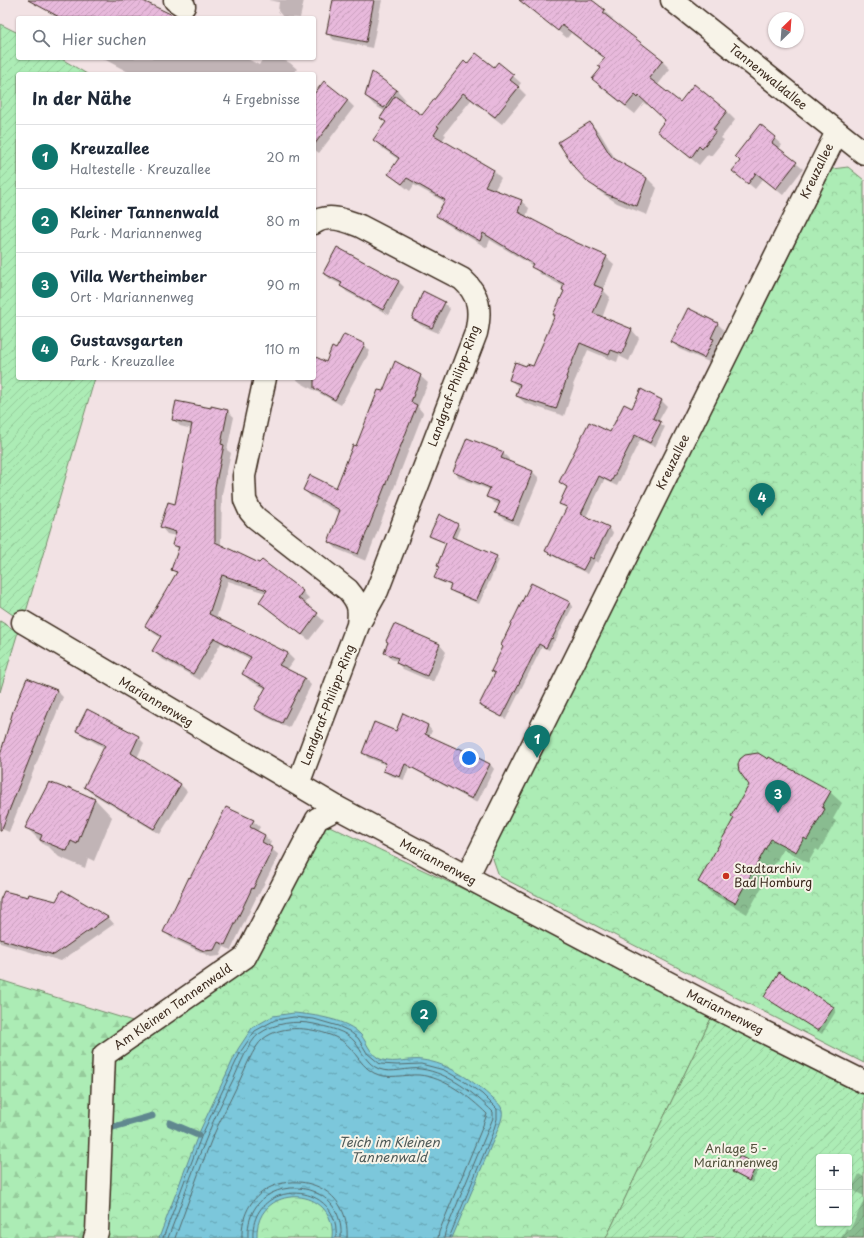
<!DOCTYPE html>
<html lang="de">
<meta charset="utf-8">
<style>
body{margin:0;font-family:"Playpen Sans",sans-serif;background:#f6f6f7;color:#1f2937}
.controls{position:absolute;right:12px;bottom:12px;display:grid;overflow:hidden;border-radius:4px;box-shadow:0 1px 3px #0004}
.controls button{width:36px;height:36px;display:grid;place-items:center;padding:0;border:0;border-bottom:1px solid #e0e1e3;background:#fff;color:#1f2937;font:20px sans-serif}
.compass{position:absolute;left:768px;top:12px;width:36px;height:36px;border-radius:50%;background:#fff;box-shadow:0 1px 3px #0004;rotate:25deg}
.you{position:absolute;left:469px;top:758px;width:14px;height:14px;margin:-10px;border:3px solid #fff;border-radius:50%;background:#1a73e8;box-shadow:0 0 0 6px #1a73e833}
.badge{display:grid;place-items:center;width:26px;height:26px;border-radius:50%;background:#0f766e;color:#fff;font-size:13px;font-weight:700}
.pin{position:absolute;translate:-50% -33px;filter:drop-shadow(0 1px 2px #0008)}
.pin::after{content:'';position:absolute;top:21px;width:14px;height:12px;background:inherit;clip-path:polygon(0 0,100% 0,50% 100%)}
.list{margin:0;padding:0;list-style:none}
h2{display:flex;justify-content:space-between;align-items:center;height:52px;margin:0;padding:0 16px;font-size:17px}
h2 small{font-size:13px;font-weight:400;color:#747a83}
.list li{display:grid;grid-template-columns:26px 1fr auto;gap:12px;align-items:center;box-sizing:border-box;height:64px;padding:0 16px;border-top:1px solid #e0e1e3}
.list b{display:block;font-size:15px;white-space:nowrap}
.list p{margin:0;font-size:13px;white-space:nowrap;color:#747a83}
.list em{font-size:13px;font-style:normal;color:#747a83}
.icon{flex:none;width:22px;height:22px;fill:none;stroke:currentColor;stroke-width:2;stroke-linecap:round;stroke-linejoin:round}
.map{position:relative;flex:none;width:864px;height:1238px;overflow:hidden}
.search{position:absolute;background:#fff;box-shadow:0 1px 3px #0004;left:16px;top:16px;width:300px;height:44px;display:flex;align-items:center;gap:10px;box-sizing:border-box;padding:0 14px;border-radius:4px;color:#747a83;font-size:15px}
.panel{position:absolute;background:#fff;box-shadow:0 1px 3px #0004;left:16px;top:72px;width:300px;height:308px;border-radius:4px}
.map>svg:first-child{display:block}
</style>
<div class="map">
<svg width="864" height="1238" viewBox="0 0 864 1238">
<defs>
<pattern id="forest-firs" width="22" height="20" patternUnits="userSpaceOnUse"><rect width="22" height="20" fill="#acecb5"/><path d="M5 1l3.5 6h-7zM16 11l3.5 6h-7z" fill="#95cb9b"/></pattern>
<pattern id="park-crowns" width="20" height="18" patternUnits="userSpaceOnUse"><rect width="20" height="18" fill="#acecb5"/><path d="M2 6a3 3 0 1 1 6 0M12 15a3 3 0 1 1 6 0" fill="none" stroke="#95cb9b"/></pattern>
<pattern id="garden-furrows" width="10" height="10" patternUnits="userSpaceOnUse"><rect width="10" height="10" fill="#acecb5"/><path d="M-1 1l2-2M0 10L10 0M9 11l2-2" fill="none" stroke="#95cb9b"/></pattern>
<pattern id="water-ripples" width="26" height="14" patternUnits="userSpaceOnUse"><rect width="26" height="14" fill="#7bc7db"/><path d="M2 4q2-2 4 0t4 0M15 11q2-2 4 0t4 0" fill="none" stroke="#66a2b1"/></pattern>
<pattern id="building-hatch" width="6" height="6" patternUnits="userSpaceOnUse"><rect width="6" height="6" fill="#e8b9dc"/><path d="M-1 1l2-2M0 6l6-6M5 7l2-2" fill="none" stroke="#c89fbc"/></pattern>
</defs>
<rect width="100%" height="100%" fill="#f2e2e4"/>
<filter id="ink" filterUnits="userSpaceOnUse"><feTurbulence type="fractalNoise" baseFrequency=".025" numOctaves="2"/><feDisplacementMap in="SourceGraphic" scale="8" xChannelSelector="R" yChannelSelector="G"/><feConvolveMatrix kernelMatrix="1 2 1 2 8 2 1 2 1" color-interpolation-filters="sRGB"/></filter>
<g filter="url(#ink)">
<!-- forest -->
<path fill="url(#forest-firs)" stroke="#748b6a" d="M0 980 139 1023 95 1238H0Z"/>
<!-- park -->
<path fill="url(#park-crowns)" stroke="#748b6a" d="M848 167 864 180V1063L499 876 491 853 832 169Z
M321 822 716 1008 606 1238H97L108 1058 250 962Z"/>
<!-- garden -->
<path fill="url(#garden-furrows)" stroke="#748b6a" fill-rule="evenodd" d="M0 24 18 33V58H60L87 74H18V378H95L23 622 0 606Z
M0 621 18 632 0 692Z
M716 1008 864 1081V1238H606ZM819 1157H849V1223H819Z"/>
<!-- water -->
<path fill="url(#water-ripples)" stroke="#61888f" d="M294 1013C314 1015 347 1019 361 1035 368 1044 371 1057 383 1060 395 1064 409 1058 422 1060 448 1063 474 1081 493 1099 495 1101 500 1104 501 1107 505 1115 499 1126 496 1134L452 1238H332C338 1184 254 1182 257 1238H159L198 1135 238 1049 252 1028 273 1016Z"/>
<!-- shadow -->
<path fill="#0003" fill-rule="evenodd" d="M43 0H138L156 18H55Z
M269 0H304L300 18 283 17 278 11 279 2Z
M334 0H382L372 48 334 40 328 34Z
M519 0H591L613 19 611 21 662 61 670 69 657 86 680 104 694 86 727 112 735 120 721 138 724 140 711 156 708 154 699 165 667 139 658 131 666 120 648 103 647 105 644 103 635 114 602 88 593 79 602 69 605 59 571 33 567 38Z
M102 58H246L259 65 263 58H280L290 63 297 69 293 74H132Z
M498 63 521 83 518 87 526 95 502 124 471 100 444 134 446 135 442 141 494 171 501 178 494 191 521 201 529 208 526 217 575 243 606 257 614 264 603 290 610 297 602 318 632 330 639 338 629 361 619 356 617 362 588 350 573 385 574 386 564 416 525 403 517 396 520 388 510 380 527 368 533 367 556 316 565 291 564 287 540 274 533 266 490 240 487 248 445 223 437 216 445 202 414 185 410 191 397 181 389 174 399 160 382 148 375 140 387 123 386 112 374 105 366 96 397 90 405 99 402 102 422 116 468 65 494 68Z
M314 93 347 100 354 107 319 153 314 149Z
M590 123 600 133 616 160 647 178 657 188 647 215 617 203 600 192 574 167Z
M760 126 782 145 779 149 803 169 783 195 763 179 755 189 733 171 741 161Z
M324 273 398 281 404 287 389 315 347 292 341 286 342 285 330 279Z
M444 303 450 309 438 333 420 325 413 318Z
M688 309 718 324 724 330 717 344 719 346 711 363 679 349 672 342Z
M364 345 370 351 341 405 301 383 295 378H314V357L326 363 336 351Z
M420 376 428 383 418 407 423 413 366 561 337 549 330 542 340 513 311 497 304 490H337L384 393Z
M641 391 662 401 667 406 658 422 665 427 655 447 640 440 617 486 604 480 586 517 608 528 613 533 598 563 595 561 588 574 551 555 546 550 567 509 560 503 567 488 560 482 611 433 632 409Z
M212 410 228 411 234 417 227 450 231 453 222 494 221 546 259 564 262 561 303 592 309 598 305 604 324 621 309 640 266 608 260 602 266 593 228 581 216 619 288 654 294 660 287 670 304 678 311 685 289 728 262 715 255 709 266 689 250 681 243 674 251 660 221 643 200 680 160 658 154 651 161 638 153 633 146 626 177 574 173 570 179 550 174 545 176 536 167 534 161 527 176 505 192 429 180 426 174 420Z
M503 453 509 459 508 462 533 472 539 478 519 526 503 519 497 513 500 505 493 502 487 496 490 490 460 478 454 472Z
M457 525 460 528 455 540 496 557 499 560 479 604 454 593 451 590 452 586 438 581 435 578 447 544 433 538 431 535Z
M532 584 570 603 573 606 555 641H554L549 650 542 647 506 719 483 708 480 705 496 674 492 671 504 647Z
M394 626 440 645 446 652 433 682 403 669 397 663V661L391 659 385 652Z
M57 691 63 697 9 832 0 828V758Z
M428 726 432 731 429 737 490 764 494 769 477 803 409 767 404 780 389 775 384 771 386 765 368 758 363 753 397 732Z
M77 730 138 737 144 743 137 758 181 785 187 791 160 834 91 793 85 787 105 748 83 736Z
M68 789 95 799 112 817 94 861 88 858 85 868 59 857 49 847 44 845 27 828Z
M830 792 842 803 833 819 836 821 819 851 816 849 808 863 783 849 747 914 711 893 699 882Z
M227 808 253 821 260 827 257 832 264 836 271 842 269 847 279 855 259 894H258L231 950 224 947 220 956 211 957 171 938 165 932 190 879H191ZM252 822H254L249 832 247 831Z
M63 891 108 917 114 924 61 961 0 943V903L29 898 57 902Z
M768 999 834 1008 836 1011 822 1034Z
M740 1157 757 1165 760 1168 752 1183 736 1175 733 1172Z
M859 1174 864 1177V1196L856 1192 852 1188Z
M864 1200V1238H841L846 1228 850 1230Z"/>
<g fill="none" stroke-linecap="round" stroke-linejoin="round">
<!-- shore -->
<path stroke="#55696a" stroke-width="1" d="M163 1238 201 1137 241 1051 255 1031 275 1020 294 1017 314 1019 338 1026 349 1031 358 1038 367 1053 380 1064 397 1065 421 1064 444 1070 465 1082 482 1094 497 1109V1119L493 1132 449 1238
M168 1238C181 1205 192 1171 206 1139 214 1118 224 1098 234 1078 239 1067 249 1041 259 1034 274 1023 296 1020 314 1024 327 1027 347 1031 355 1042 362 1052 367 1064 379 1069 392 1074 408 1067 421 1069 449 1073 474 1093 493 1112V1118L488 1130 445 1233 444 1238
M175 1238C187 1206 198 1173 211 1141 219 1122 229 1103 238 1084 244 1072 253 1047 263 1039 283 1023 314 1028 335 1037 355 1045 356 1063 374 1073 387 1080 406 1074 419 1075 444 1077 470 1097 487 1114L482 1128 439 1232 438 1238
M242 1238C239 1162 352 1164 347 1238
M248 1238C244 1170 346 1172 341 1238
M253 1238C249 1177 342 1179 336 1238"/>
<!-- stream -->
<path stroke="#61888f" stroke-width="7" d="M170 1123 198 1135
M110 1128 152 1116"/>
</g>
<!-- building -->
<path fill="url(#building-hatch)" stroke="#3b2a1e" d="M28 0H141L179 18H61Z
M333 0H374L366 42 326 34Z
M519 0H592L605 10 603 13 663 60 649 78 680 102 694 84 727 111 713 129 716 131 702 149 699 146 691 158 657 131 665 120 639 96 638 98 635 95 626 106 592 79 601 68 598 66 605 58 562 25 558 31Z
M476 53 494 67 498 62 514 75 510 80 519 87 495 117 463 93 437 126 439 127 434 135 494 170 485 186 522 200 518 212 575 242 607 256 594 285 604 289 593 313 632 329 622 354 611 350 609 355 580 343 566 377 567 378 556 409 516 396 520 384 509 380 515 362 526 366 527 364 533 366 555 315H553L564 291 562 290 564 284 531 267 533 264 483 233 480 241 436 216 445 200 407 178 402 184 388 174 399 158 373 140 386 122 380 118 395 96 422 115 464 61 467 64Z
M372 72 397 90 384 108 365 96Z
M324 81 348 100 314 145V94Z
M590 122 609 153 613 158 647 178 637 206 606 194 589 183 574 167 558 142Z
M760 124 776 137 772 143 797 162 776 189 756 173 748 184 732 171 740 161 735 156Z
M337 247 399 281 383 310 340 286 342 283 323 273Z
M423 291 445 302 432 328 412 319Z
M688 308 718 323 711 338 714 339 704 358 671 342Z
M344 334 365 344 335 400 314 388V356L326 362 332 347 336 349Z
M395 361 421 375 411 402 417 405 358 554 328 542 340 510 303 490 310 475 336 488 353 445 356 446 378 390 383 391Z
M641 389 662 400 653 418 661 422 650 443 635 435 611 482 599 476 581 514 609 527 593 559 590 557 583 570 545 551 567 507 559 504 567 487 559 482 589 422 610 432 624 404 632 408Z
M176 401 211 408V406L228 410 221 444 224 445 215 487V542L259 563 262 560 303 591 298 598 318 613 302 635 259 602 267 590 222 575 209 614 288 653 279 665 305 678 282 723 254 709 266 687 242 674 251 657 214 638 193 674 152 651 161 636 145 626 177 572 171 570 179 547 172 545 176 532 160 527 168 502 175 504 192 424 172 420Z
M467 438 504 452 501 458 533 471 513 520 495 513 500 502 486 497 490 488 453 472Z
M439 514 458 524 452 537 497 556 476 601 449 590 451 585 434 578 439 567 437 566 446 543 429 536Z
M531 583 570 602 552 639 551 638 546 648 539 644 502 717 479 705 495 673 491 671 503 647 501 645Z
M394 624 440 644 427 676 396 663 398 658 384 653 388 642 386 641Z
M27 678 57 690 1 831H0V755L13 711Z
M87 709 139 736 131 753 181 784 154 829 84 787 105 745 76 731Z
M403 713 428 725 425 734 458 749 459 748 490 764 472 799 405 764 400 777 383 771 386 763 362 753 374 722 396 731Z
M758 753 768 759 769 757 831 791 822 807 825 809 807 840 804 838 796 852 771 839 735 903 698 882 734 818 731 816 749 785 739 771 738 764 740 759 745 755Z
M49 782 67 789 68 787 95 799 77 844 71 841 67 851 40 840 42 835 25 828Z
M226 807 254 820 250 827 265 835 262 842 273 848 253 889 252 888 225 945 218 942 214 950 204 951 163 932 189 877 190 878Z
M62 890 108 917 54 955 0 939V900L4 891 28 897 29 894 56 901Z
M779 972 834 1007 818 1031 764 997Z
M739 1156 757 1164 749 1181 732 1172Z"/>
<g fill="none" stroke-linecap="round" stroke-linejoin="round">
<!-- street casing -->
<g stroke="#3b2a1e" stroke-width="25">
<path id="street" d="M175 0 184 6
M672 0 864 153
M265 378 244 476 245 500 250 511 256 518 348 590C359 603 360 608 358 625L377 591 476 333C481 311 480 295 462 279L360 226C346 220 327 213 314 223
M23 622 338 808 467 877 716 1008 864 1082
M298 784 358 625
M467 877 837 132
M95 1238 97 1232 104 1055 245 957 317 819 338 808"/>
</g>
<!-- street -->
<use href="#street" stroke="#f7f3e8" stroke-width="22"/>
</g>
</g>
<!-- markers -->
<circle fill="#c8321e" stroke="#f7f3e8" stroke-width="1.5" cx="726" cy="876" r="4"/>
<g text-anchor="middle" stroke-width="4" stroke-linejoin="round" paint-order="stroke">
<!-- street labels -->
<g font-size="12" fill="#3b2a1e" stroke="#f7f3e8">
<text transform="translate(768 77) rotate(39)" y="4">Tannenwaldallee</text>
<text transform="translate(817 171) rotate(-64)" y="4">Kreuzallee</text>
<text transform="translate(454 386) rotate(-70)" y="4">Landgraf-Philipp-Ring</text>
<text transform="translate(673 462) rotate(-64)" y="4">Kreuzallee</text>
<text transform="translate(156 702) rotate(31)" y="4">Mariannenweg</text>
<text transform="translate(328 705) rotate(-69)" y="4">Landgraf-Philipp-Ring</text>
<text transform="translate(438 862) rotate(28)" y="4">Mariannenweg</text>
<text transform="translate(173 1007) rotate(-35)" y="4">Am Kleinen Tannenwald</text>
<text transform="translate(725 1012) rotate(27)" y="4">Mariannenweg</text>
</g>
<!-- poi labels -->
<g font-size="12" fill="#3b2a1e" stroke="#f7f3e8" text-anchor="start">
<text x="734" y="873">Stadtarchiv<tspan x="734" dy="14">Bad Homburg</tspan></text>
</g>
<!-- park labels -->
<g font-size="12" fill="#52513c" stroke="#f7f3e8">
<text x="736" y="1153">Anlage 5 -<tspan x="736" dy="14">Mariannenweg</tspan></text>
</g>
<!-- water labels -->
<g font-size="13" font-style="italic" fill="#4e5957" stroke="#f7f3e8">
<text x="389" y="1147">Teich im Kleinen<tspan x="389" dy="15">Tannenwald</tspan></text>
</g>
</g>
</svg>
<div class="controls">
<button>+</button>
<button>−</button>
</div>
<svg class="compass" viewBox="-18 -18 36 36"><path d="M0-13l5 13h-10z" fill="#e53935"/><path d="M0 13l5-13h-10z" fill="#747a83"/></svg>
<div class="you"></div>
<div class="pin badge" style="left:537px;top:758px">1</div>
<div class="pin badge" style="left:424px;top:1033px">2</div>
<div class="pin badge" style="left:778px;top:813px">3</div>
<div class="pin badge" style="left:762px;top:516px">4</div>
<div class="search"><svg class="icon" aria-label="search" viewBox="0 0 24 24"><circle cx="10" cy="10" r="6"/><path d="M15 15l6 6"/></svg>Hier suchen</div>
<section class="panel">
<h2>In der Nähe<small>4 Ergebnisse</small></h2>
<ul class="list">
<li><span class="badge">1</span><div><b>Kreuzallee</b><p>Haltestelle · Kreuzallee</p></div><em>20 m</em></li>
<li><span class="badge">2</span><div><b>Kleiner Tannenwald</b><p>Park · Mariannenweg</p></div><em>80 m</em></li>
<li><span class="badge">3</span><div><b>Villa Wertheimber</b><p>Ort · Mariannenweg</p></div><em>90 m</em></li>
<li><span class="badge">4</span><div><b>Gustavsgarten</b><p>Park · Kreuzallee</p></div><em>110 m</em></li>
</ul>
</section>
</div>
